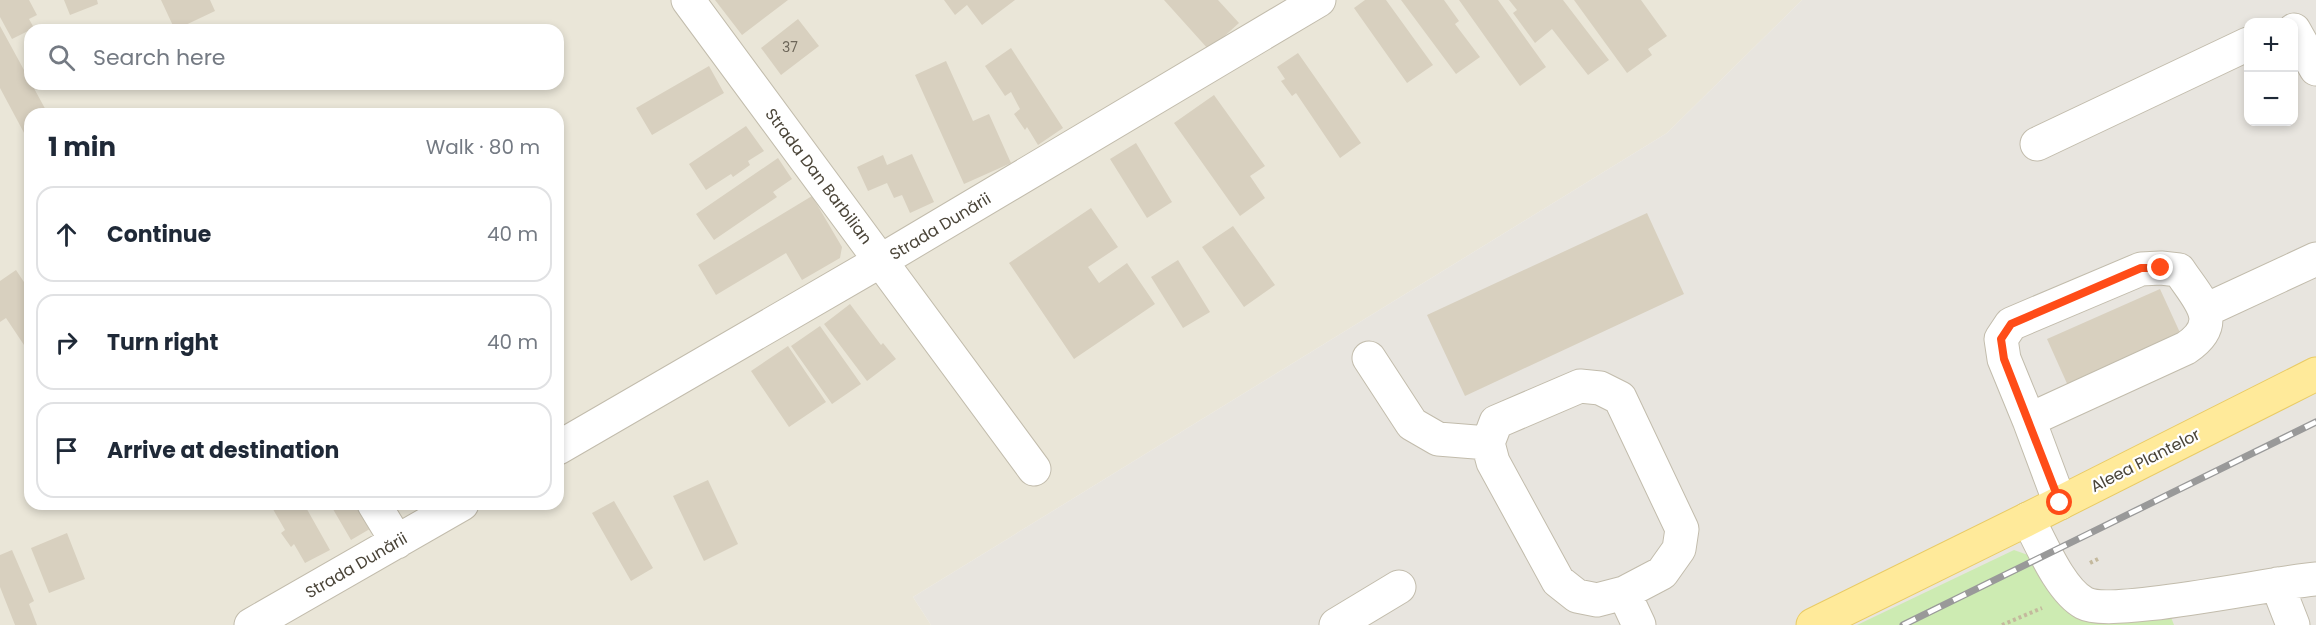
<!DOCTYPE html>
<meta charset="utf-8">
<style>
body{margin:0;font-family:Poppins,sans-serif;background:#f2f2f3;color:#1f2937}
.controls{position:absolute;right:18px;top:18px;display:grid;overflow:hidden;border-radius:12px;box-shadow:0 3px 9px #0003}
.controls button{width:54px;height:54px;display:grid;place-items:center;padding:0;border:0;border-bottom:2px solid #e0e1e3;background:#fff;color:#1f2937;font:30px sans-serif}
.stop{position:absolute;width:18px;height:18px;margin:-14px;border:4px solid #ff4c18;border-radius:50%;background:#fff}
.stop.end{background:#ff4c18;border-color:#fff;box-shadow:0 2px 6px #0008}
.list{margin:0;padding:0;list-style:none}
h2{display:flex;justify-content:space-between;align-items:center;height:78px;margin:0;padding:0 24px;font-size:26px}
h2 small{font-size:20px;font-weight:400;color:#747a83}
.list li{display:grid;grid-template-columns:39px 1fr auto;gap:18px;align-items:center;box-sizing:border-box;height:96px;margin:0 12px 12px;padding:0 12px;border:2px solid #e0e1e3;border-radius:18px}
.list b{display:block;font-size:22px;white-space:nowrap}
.list em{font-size:20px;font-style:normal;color:#747a83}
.icon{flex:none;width:33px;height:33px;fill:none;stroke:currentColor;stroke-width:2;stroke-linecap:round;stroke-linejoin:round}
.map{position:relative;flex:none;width:2316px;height:625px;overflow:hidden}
.search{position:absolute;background:#fff;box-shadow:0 3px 9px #0003;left:24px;top:24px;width:540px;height:66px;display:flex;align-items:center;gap:15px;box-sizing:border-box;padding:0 21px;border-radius:18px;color:#747a83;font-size:22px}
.panel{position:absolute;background:#fff;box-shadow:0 3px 9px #0003;left:24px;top:108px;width:540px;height:402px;border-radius:18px}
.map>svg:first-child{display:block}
</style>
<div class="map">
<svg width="2316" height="625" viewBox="0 0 2316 625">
<rect width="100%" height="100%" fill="#f6f3ea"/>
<!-- residential -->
<path fill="#eae6d8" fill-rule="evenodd" d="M0 0H1802L1667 133 913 597 931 625H0ZM30 30H558V84H30ZM30 114H558V504H30Z"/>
<!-- industrial -->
<path fill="#e8e5df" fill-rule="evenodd" d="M1802 0H2316V625H931L913 597 1667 133ZM2248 22H2294V122H2248Z"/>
<!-- green -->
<path fill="#cdebb2" d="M2014 550 2028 555 2040 575 2169 612 2174 625H1857Z"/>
<!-- building -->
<path fill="#d8d0bf" d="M0 0H29L37 15 29 19 34 28 12 39 0 17Z
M64 0H97L98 4 70 15Z
M161 0H210L215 11 175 30Z
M715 0H788L742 35Z
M944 0H1015L982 25 967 5 955 15Z
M1164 0H1218L1239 23 1209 50Z
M1365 0H1386L1433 65 1407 83 1354 8Z
M1401 0H1444L1459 21 1455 24 1480 57 1456 74Z
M1459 0H1498L1546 67 1520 86Z
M1509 0H1563L1609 60 1588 75 1552 29 1535 43 1513 13 1517 10Z
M1574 0H1641L1667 36 1648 49 1652 55 1627 73Z
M798 19 819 46 781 75 761 48Z
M0 26 48 114H30V144L0 88Z
M1011 48 1063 128 1038 145 1027 127 1025 130 1014 114 1020 109 1011 92 1005 96 985 66Z
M1298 53 1361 143 1340 158 1296 93 1292 96 1281 81 1285 79 1277 67Z
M946 61 973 121 989 114 1011 163 964 184 915 75Z
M709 66 724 93 652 135 636 108Z
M1214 95 1265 166 1250 176 1265 198 1240 216 1174 123Z
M746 126 764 151 748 161 750 165 733 177 731 174 706 190 689 164Z
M1136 143 1172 202 1147 218 1110 159Z
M912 154 934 202 910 213 902 195 894 198 887 183 868 191 857 167 883 155 887 165Z
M778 158 792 179 773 192 777 197 714 240 696 214Z
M812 196 842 247 840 258 802 280 786 253 716 295 698 265Z
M1091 208 1118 247 1088 267 1099 283 1127 263 1155 304 1074 359 1009 263Z
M1647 213 1684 294 1465 396 1427 315Z
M1233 226 1275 285 1244 307 1202 247Z
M1178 260 1210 312 1183 328 1151 277Z
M16 270 30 291V354L6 318 0 322V281Z
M2160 289 2182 337 2069 388 2047 339Z
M850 304 881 345 883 343 896 359 867 381 824 324Z
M558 311 564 324 558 327Z
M820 326 861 384 832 404 791 346Z
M788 346 826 402 789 427 751 371Z
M708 480 738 544 704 561 673 496Z
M614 501 653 568 631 581 592 513Z
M270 504H304L330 550 305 563 294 544 291 547 281 533 285 530Z
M330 504H369L380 523 351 540Z
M67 533 85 579 49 593 31 548Z
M12 550 34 601 29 604 37 625H15L0 587V555Z"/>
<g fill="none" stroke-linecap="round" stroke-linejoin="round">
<!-- minor casing -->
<g stroke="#c2bcac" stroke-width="35">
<path id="minor" d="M688 0 1034 469
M2294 30 2316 69
M2037 144 2248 44
M2161 268 2179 270C2198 299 2225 322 2186 348L2029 420 2004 359 2001 339 2011 324 2141 269Z
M2206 310 2316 259
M1369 358 1412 424 1438 439 1488 443
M1580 386 1600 388 1620 398 1682 529 1679 549 1662 573 1624 593 1597 600 1577 596 1558 581 1493 462 1488 443 1496 422Z
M2029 420 2060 503
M558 448 882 260 1319 0
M374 504 397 542
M2028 519C2041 543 2060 590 2084 603 2111 618 2275 582 2316 579
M2277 584 2293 625
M1624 593 1639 625
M251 625 462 504
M1336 625 1399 587"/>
</g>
<!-- major casing -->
<g stroke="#e9cb65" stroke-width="35">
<path id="major" d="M1813 625 2028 519 2316 374"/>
</g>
<!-- path -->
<path stroke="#c4b99d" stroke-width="4" stroke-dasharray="3 3" stroke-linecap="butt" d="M2090 563 2100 558
M2002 625 2042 608"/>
<!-- minor -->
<use href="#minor" stroke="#fff" stroke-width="33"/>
<!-- major -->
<use href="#major" stroke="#ffea9a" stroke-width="33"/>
<!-- rail casing -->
<g stroke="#999" stroke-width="7">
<path id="rail" d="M1903 625 2316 422"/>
</g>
<!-- rail -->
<use href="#rail" stroke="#fff" stroke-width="4.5" stroke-dasharray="14" stroke-linecap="butt"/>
</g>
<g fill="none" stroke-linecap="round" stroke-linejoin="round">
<!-- route -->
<path stroke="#ff4c18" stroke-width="8" d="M2060 503 2004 359 2001 339 2011 324 2141 268H2161"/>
</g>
<g text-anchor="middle" stroke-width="4.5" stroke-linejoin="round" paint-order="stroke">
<!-- number labels -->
<g font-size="14" fill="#6e675a">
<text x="790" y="52">37</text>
</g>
<!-- street labels -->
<g font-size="16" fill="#4a4438" stroke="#fff">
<text transform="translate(819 176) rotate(53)" y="6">Strada Dan Barbilian</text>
<text transform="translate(940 226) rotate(-31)" y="6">Strada Dunării</text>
<text transform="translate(2145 460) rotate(-27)" y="6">Aleea Plantelor</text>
<text transform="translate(356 565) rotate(-30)" y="6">Strada Dunării</text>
</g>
</g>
</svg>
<div class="controls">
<button>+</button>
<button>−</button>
</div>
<div class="stop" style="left:2060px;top:503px"></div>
<div class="stop end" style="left:2161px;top:268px"></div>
<div class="search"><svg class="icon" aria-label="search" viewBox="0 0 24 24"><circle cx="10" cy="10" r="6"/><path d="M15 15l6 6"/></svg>Search here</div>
<section class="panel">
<h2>1 min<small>Walk · 80 m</small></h2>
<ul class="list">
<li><svg class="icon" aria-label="ahead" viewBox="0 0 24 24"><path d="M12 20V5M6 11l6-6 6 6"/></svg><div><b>Continue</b></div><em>40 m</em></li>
<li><svg class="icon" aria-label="right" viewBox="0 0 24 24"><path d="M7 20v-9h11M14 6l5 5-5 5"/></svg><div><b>Turn right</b></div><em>40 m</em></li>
<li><svg class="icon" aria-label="arrive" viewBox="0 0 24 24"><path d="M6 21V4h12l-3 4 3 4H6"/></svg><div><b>Arrive at destination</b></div></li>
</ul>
</section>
</div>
